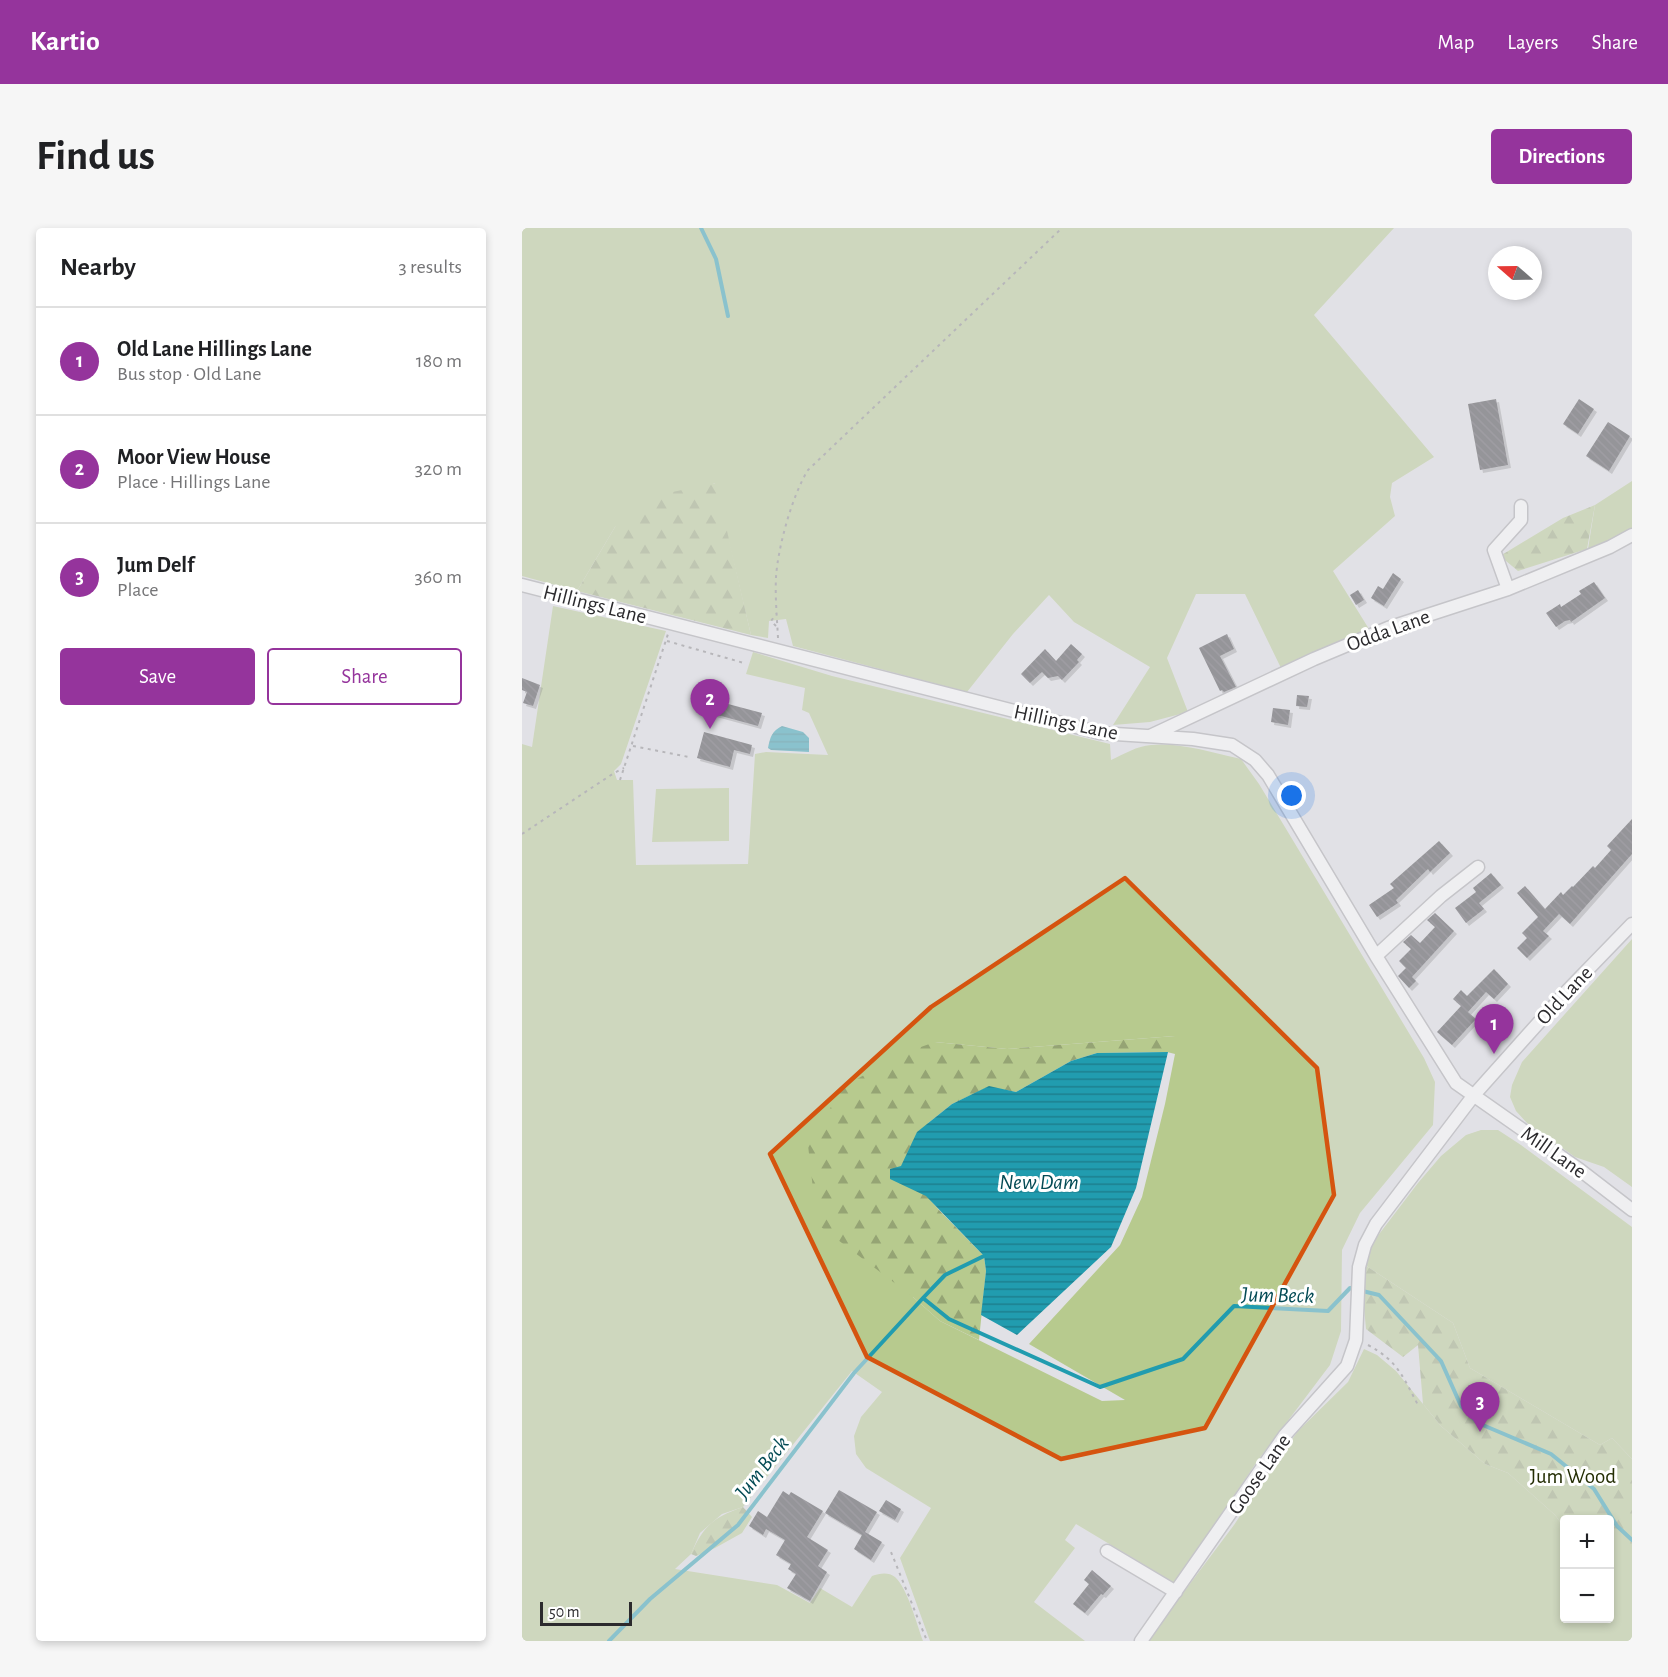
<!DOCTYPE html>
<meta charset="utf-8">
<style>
body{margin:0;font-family:"Alegreya Sans",sans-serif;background:#f6f6f6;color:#202124}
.controls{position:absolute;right:18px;bottom:18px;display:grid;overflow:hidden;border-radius:6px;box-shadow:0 3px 9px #0003}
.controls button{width:54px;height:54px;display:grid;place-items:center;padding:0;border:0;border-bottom:2px solid #e0e0e0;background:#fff;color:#202124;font:30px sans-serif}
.compass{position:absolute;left:966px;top:18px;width:54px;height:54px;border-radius:50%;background:#fff;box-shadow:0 3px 9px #0003;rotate:290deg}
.scale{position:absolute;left:18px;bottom:15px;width:92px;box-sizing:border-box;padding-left:6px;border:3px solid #2b2a2d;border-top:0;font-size:16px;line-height:21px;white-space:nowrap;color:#2b2a2d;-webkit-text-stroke:4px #fff;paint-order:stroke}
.you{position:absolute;left:770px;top:568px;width:21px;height:21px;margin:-15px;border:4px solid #fff;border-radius:50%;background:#1a73e8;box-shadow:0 0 0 9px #1a73e833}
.badge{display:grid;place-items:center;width:39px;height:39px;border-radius:50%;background:#95349c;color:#fff;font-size:20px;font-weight:700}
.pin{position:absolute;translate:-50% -50px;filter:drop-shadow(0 2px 3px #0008)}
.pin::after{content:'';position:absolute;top:32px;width:21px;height:18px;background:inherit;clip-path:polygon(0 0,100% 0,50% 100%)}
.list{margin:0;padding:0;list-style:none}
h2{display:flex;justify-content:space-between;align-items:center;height:78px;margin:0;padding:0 24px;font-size:26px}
h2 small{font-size:20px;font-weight:400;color:#757577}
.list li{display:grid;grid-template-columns:39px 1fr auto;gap:18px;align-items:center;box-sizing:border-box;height:108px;padding:0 24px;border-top:2px solid #e0e0e0}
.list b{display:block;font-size:22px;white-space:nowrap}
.list p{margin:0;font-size:20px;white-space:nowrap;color:#757577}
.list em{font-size:20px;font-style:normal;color:#757577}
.actions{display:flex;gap:12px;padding:18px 24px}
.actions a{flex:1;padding:14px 0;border:2px solid #95349c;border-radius:6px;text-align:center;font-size:21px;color:#95349c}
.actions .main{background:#95349c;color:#fff}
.map{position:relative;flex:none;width:1110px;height:1413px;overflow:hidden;border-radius:6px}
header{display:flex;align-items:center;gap:36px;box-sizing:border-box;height:84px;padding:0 30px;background:#95349c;color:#fff}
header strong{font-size:28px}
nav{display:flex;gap:33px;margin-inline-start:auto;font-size:21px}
.intro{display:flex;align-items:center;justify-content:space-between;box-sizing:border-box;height:144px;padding:0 36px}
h1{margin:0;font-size:42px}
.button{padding:15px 27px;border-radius:6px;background:#95349c;color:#fff;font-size:21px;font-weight:700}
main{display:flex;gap:36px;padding:0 36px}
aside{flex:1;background:#fff;border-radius:6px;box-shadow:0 3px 9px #0003}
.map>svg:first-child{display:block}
</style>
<header>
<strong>Kartio</strong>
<nav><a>Map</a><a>Layers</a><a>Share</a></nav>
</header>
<div class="intro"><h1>Find us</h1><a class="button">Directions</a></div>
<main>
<aside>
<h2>Nearby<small>3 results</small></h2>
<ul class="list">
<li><span class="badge">1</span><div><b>Old Lane Hillings Lane</b><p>Bus stop · Old Lane</p></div><em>180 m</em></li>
<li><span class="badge">2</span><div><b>Moor View House</b><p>Place · Hillings Lane</p></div><em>320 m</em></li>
<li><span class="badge">3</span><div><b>Jum Delf</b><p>Place</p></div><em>360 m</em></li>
</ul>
<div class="actions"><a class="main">Save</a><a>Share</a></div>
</aside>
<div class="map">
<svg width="1110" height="1413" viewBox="0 0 1110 1413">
<defs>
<pattern id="forest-firs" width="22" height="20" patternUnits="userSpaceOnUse" patternTransform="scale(1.5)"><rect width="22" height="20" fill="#b7ca8e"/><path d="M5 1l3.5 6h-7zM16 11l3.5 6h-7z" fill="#95a474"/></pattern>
<pattern id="water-rules" width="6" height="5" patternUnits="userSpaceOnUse" patternTransform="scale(1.5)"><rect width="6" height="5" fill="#219caf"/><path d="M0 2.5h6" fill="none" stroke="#1d7f8f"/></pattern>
<pattern id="building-back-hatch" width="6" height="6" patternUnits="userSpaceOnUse" patternTransform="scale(1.5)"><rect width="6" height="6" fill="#39383d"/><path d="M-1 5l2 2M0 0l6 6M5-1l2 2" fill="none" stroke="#4d4c51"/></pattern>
<filter id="shadow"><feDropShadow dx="3" dy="3" stdDeviation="0" flood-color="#0004"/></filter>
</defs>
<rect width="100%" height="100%" fill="#e1e1e6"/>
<!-- green -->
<path fill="#b7ca8e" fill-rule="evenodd" d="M0 0H872L792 87 912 229 870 255 868 269 873 288 811 343 847 401 759 440 723 366H674L645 430 666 484 628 494 591 497 628 439 552 394 527 367 491 406 445 464 271 418 264 391 247 393 246 410 229 407 193 255 93 299 55 363 0 348Z
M1110 253V303L1066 321 1073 277Z
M31 378 144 403 99 536 92 543 95 552H111L114 637 226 636 233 526 244 524 306 527 287 485 280 482 283 460 224 446 231 424 310 448 588 516 589 532C602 526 615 518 629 517 657 514 688 524 715 530L719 531 737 556 902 830 913 854 911 897 838 985 820 1022 819 1103 808 1137 734 1235 654 1356 554 1296 543 1312 553 1320 512 1374 563 1413H408L378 1330 409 1280 344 1240 334 1226 332 1208 339 1189 360 1164 330 1143 221 1279 200 1286 178 1305 169 1326 153 1341 255 1357 288 1375 298 1360 330 1379 350 1348C358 1345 367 1344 373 1349 386 1361 395 1397 401 1413H0V516L10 519ZM653 808V826L643 876 620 969 598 1017 507 1116 603 1172 580 1173 418 1093 391 1069 413 814 485 821Z
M207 560V613L130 614 134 561Z
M1110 711V959L1082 939 1053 929 1005 895 994 883 988 869 990 857 1000 834Z
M959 902H976L999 917 1110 999V1231L1090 1210 1078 1217 948 1140 931 1095 843 1037 848 1018 896 955 919 928 944 907Z
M842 1121 855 1127 874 1143 919 1198 963 1236 986 1245 1033 1287 1042 1299V1390H1088V1317H1110V1413H625L712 1297 758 1228 776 1203 826 1154Z"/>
<!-- forest -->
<path fill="url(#forest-firs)" d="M194 255 229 407 55 363 93 299 131 268Z
M1073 277 1065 321 996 343 978 328 1041 290Z
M653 808V826L645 824 575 825 549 833 494 864 466 859 430 876 395 904 379 938 417 982 462 1028 464 1043 457 1112 418 1093 391 1069 295 996 286 917 321 859 379 826 413 814 485 821Z
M843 1037 931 1095 948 1140 1078 1217 1090 1210 1110 1231V1317H1088V1292H1042V1299L1033 1287 986 1245 963 1236 919 1198 901 1176 896 1117 881 1129 844 1101 840 1058Z
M221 1279 230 1289 220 1305 193 1320 174 1328 169 1326C182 1297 192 1289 221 1279Z"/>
<!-- water -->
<path fill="url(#water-rules)" d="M260 498 281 504 287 510V524L249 522 246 520C248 509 250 503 260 498Z
M646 824 614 960 589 1019 495 1107 459 1087 464 1043 462 1028 404 968 368 951V941L379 938 395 904 430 876 467 858 494 864 549 833 575 825Z"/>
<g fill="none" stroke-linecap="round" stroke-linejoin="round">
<!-- stream -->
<path stroke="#219caf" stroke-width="4" d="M179 0 194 31 206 88
M401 1070 427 1091 578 1159 661 1131 712 1078 806 1083 828 1060 857 1067 919 1133 939 1178 956 1195 1029 1226 1072 1261 1095 1298 1110 1312
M87 1413 128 1371 216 1297 332 1145 401 1070 423 1047 462 1028"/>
</g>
<!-- building -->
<path fill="url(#building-back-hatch)" filter="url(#shadow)" d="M974 171 986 237 958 242 946 176Z
M1057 171 1072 181 1056 206 1041 196Z
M1086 194 1108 208 1087 243 1064 228Z
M871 345 879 351 862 378 849 370 856 358 861 361Z
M1072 354 1083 370 1049 394 1048 392 1043 393 1034 399 1024 385 1038 376 1039 379 1059 366 1057 363Z
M836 362 842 372 834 377 828 367Z
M705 406 712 421 698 428 714 459 702 464 700 462 698 463 677 420Z
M549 416 560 426 555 432 557 434 540 452 536 448 526 450 520 444 508 455 499 446 523 421 534 433Z
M0 450 18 457 11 478 1 475 5 464 0 462Z
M775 467 787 468 785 479 774 478Z
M191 472 240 485 236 498 188 485Z
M751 480 768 482 766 497 749 494Z
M182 504 230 517 228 526 212 522 208 539 175 530Z
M1110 591V626L1048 696 1037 686 1021 703 1027 708 1005 730 995 720 1005 710 1000 705 1016 689 995 665 1003 658 1023 681 1039 664 1041 667 1050 658 1051 659 1071 638 1073 640 1089 622 1085 618Z
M917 613 928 625 908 644 906 641 874 672 876 675 855 689 847 677 872 660 868 656Z
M969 645 979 657 957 675 962 681 944 695 933 680 954 664 951 660Z
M913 685 932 703 890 749 894 753 887 760 876 748 884 740 877 733 889 721 881 714 889 707 898 715 913 699 905 692Z
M972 741 986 756 972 771 964 764 946 784 954 791 930 817 915 804 939 778 931 771 939 762 945 768Z
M317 1262 355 1284 343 1304 360 1314 349 1332 332 1321 340 1307 303 1285Z
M261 1263 267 1267 269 1264 301 1283 285 1309 306 1322 296 1338 305 1344 288 1373 265 1360 274 1346 266 1341 269 1336 254 1327 263 1312 244 1301 241 1307 227 1298 236 1283 245 1289Z
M364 1272 379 1281 373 1292 357 1283Z
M570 1342 589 1358 581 1367 579 1366 563 1385 551 1376 567 1356 562 1352Z"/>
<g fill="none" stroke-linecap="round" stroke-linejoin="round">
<!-- minor casing -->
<g stroke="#a3a2a7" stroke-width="15">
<path id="minor" d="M0 357 578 505 671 511 710 517 733 532 746 547 854 728 934 855 1058 942 1110 982
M986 361 972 322 999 292V278
M628 508 792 431 866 400 986 361 1088 319 1110 307
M854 728 919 668 956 639
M585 1323 654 1364
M619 1413 763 1207 825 1138 834 1112 837 1039 843 1017 854 996 952 867 1045 763 1110 696"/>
</g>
<!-- path -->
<path stroke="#838286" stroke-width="2" stroke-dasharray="3 4.5" stroke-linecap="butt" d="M254 398 249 393 255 385
M256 410C255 390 253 369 254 349 256 319 270 268 286 242L540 0
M145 413 222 435
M111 518 167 529
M98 552 146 406
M0 606 92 545 102 540
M846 1117C876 1133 881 1149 896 1177
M369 1324 405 1413"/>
<!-- minor -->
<use href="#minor" stroke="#fff" stroke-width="12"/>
</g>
<!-- marked area -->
<path d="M0 0H1110V1413H0ZM603 650 795 840 812 967 683 1200 539 1231 345 1129 248 926 409 779Z" fill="#e1e1e6" fill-opacity=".55" fill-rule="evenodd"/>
<path fill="none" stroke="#d5540f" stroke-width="4.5" stroke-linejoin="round" d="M603 650 795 840 812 967 683 1200 539 1231 345 1129 248 926 409 779Z"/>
<g text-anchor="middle" stroke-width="6" stroke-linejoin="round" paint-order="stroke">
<!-- street labels -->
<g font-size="21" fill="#2b2a2d" stroke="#fff">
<text transform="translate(73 376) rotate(14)" y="7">Hillings Lane</text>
<text transform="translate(866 402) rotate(-20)" y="7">Odda Lane</text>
<text transform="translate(544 494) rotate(12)" y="7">Hillings Lane</text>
<text transform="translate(1042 767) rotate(-47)" y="7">Old Lane</text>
<text transform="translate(1032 924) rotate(35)" y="7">Mill Lane</text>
<text transform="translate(737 1246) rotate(-55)" y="7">Goose Lane</text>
</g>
<!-- park labels -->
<g font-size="21" fill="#242e04" stroke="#fff">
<text x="1051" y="1255">Jum Wood</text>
</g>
<!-- water labels -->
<g font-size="22" font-style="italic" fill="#044b55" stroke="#fff">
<text x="517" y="961">New Dam</text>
<text transform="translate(756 1066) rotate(1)" y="8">Jum Beck</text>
<text transform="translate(239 1239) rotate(-52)" y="8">Jum Beck</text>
</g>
</g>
</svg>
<div class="controls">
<button>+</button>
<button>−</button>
</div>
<svg class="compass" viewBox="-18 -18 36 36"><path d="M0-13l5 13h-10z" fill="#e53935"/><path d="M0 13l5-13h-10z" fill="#757577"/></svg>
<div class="scale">50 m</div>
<div class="you"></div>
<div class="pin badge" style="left:972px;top:826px">1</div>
<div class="pin badge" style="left:188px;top:501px">2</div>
<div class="pin badge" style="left:958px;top:1204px">3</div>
</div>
</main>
